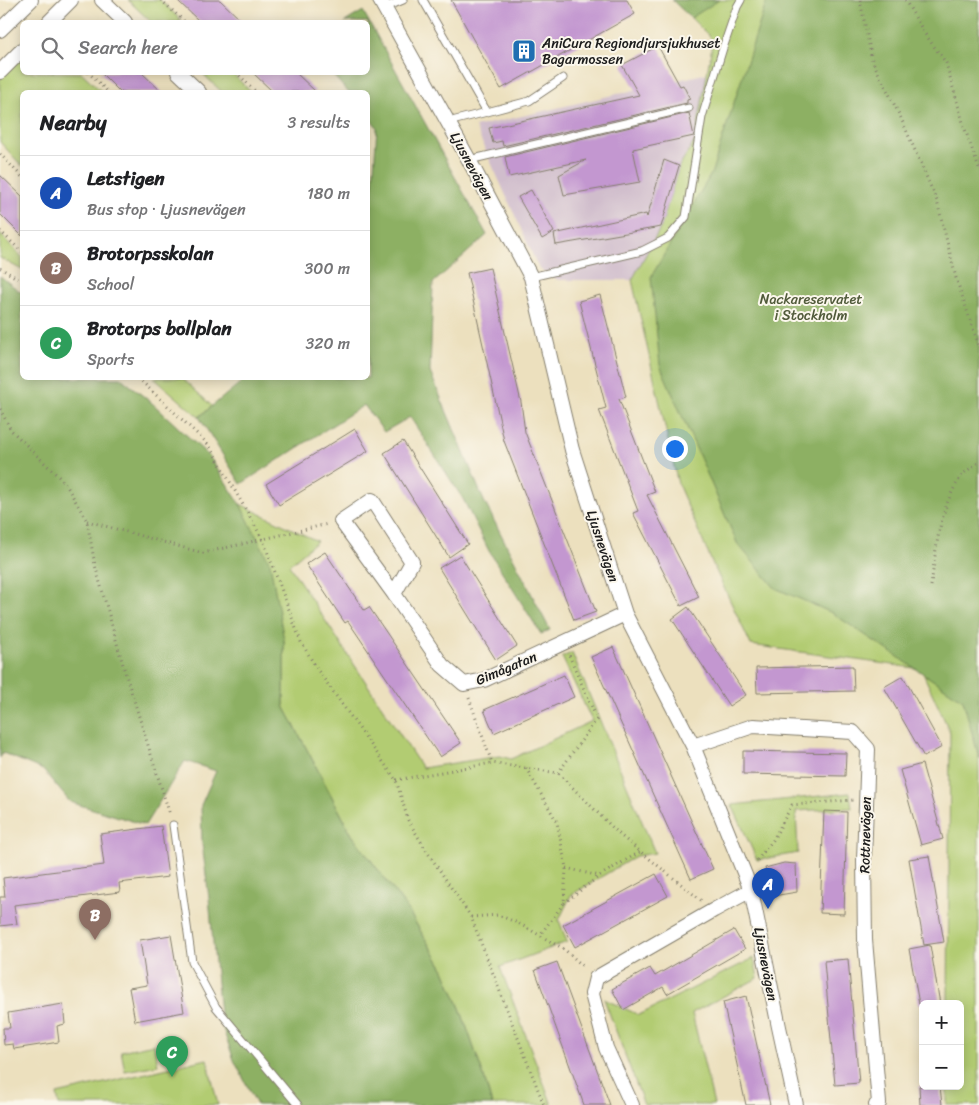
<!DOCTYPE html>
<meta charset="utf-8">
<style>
body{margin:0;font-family:Sriracha,sans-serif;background:#f6f6f6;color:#202124}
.controls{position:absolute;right:15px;bottom:15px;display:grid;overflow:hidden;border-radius:8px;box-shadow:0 2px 12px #0003}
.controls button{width:45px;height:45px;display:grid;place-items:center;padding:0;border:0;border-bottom:1px solid #e0e0e0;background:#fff;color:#202124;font:25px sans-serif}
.you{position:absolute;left:674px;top:448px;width:18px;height:18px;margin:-12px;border:4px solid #fff;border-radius:50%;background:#1a73e8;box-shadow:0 0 0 8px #1a73e833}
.badge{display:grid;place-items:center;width:32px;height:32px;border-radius:50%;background:#0f766e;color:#fff;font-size:16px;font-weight:700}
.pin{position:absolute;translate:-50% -41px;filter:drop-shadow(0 1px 2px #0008)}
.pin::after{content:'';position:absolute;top:26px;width:18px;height:15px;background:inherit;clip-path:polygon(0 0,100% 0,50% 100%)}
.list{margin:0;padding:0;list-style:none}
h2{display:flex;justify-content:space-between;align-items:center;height:65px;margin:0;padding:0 20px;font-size:21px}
h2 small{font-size:16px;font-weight:400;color:#757577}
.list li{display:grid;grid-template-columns:32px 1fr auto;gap:15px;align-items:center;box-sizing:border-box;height:75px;padding:0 20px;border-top:1px solid #e0e0e0}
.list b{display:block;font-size:19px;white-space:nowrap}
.list p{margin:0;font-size:16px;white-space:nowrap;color:#757577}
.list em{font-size:16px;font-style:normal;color:#757577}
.icon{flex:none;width:28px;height:28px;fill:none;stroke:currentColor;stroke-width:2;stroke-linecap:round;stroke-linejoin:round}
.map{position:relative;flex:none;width:979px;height:1105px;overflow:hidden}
.search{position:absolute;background:#fff;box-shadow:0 2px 12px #0003;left:20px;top:20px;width:350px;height:55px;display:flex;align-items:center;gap:12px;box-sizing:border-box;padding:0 18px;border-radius:8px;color:#757577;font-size:19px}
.panel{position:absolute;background:#fff;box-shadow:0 2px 12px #0003;left:20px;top:90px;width:350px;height:290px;border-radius:8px}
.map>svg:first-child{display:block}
</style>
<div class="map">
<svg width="979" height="1105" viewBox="0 0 979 1105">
<rect width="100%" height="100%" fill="#fbf7ec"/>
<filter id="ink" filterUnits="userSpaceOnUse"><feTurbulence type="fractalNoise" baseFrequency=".02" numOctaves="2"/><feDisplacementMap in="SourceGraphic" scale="10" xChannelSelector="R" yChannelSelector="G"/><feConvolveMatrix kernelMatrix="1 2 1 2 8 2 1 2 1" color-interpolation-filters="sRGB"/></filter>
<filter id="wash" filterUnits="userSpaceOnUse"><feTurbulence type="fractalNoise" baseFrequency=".0096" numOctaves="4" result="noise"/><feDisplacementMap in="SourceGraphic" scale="20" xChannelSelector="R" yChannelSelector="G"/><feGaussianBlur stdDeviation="1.12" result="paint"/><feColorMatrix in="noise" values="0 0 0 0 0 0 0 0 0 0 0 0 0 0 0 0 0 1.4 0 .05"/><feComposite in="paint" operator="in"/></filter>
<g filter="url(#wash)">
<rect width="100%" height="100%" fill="#ece0be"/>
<!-- industrial -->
<path fill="#d0bdcc" d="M708 73 695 141 679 166 661 227 632 280H558L539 269 475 127Z"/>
<!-- green -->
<path fill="#b2cc72" stroke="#677447" d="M128 0H160L183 22H151Z
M673 0H979V1105H947V1086H960V1004H948L950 732 921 669 751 645 711 560 678 484 632 280 661 227 679 166 695 141 713 40Z
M22 55V72L82 73 102 92H22V166L0 142V79Z
M202 73H232L251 92H222Z
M368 182H373L368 252Z
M0 234 22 257V270L0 258Z
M154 378H182L212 406 199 417Z
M240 504 317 541 289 565 422 768 500 756 511 759 592 721 562 657 572 653 655 853 636 856 571 895 559 920 567 942 500 967 552 1105H492L483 1074 460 1008 444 970 406 907 352 835 284 706V640Z
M850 793 852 808 796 811 798 853 757 860 732 805Z
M754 958 758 978 692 1013 714 1105H644L604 999 639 1015Z
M154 1044 158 1065 125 1071 121 1051Z
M207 1059 218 1105H59L57 1094Z"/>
<!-- forest -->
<path fill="#8db064" stroke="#546640" d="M672 0H719L691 18Z
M767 0H979V758L963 700 832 613 775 588 737 543 660 365 651 277 711 174Z
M363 11 487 235 433 283 430 372 484 501 550 630 541 634 489 551 463 499 410 417 384 432 364 405 241 484 199 417 246 378H368V252L377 127 368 116V92H348L331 73 368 72V22H345Z
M0 276 22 293V378H121L152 403 209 456 240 504 270 563 284 640V706L352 835 406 907 444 970 460 1008 483 1074 492 1105H257L234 1060 221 1023 214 953 209 898 202 844 201 805 216 771 185 761 145 825 70 802 43 770 3 753 0 758Z"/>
<g id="blocks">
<!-- building -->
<path fill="#c397d0" d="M177 0H220L243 22H200Z
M451 0H627L635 14 501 89Z
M658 46 680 86 683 85 690 99 687 100V103L503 146 502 141 493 143 489 128 639 95 622 65Z
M100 72H141L162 92H120Z
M252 72H295L316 92H273Z
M689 113 694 136 633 149 640 182 564 195 559 175 586 160 509 177 505 157Z
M664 160 679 166 661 227 556 245 554 234 646 214 647 217Z
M0 175 22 196V236L0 214Z
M531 190 554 232 542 239 518 197Z
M490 268 521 402 525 432 596 612 574 620 504 441 497 408 467 273Z
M600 295 626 397 619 399 655 492 647 495 699 597 681 606 633 513 638 511 599 410 606 408 579 301Z
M355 429 368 451 279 505 266 484Z
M403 441 468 544 449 557 384 453Z
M325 552 364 610 369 607 461 743 440 757 348 621 345 623 306 564Z
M460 555 517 646 496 660 439 568Z
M688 607 746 695 729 706 672 619Z
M613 647 713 869 691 879 591 657Z
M853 666 854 691 757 693 756 668Z
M564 675 574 697 494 733 484 710Z
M903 676 942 747 924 757 884 687Z
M743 751 846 753 845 776 743 774Z
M922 764 943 839 921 845 900 770Z
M824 811 847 812 844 914 820 913Z
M161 826 168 877 119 883 120 892 14 905 17 924 0 926V897H5L3 878 104 865 100 834Z
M929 856 944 942 924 945 909 859Z
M784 863 796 864 797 892 773 896 765 868Z
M656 874 668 896 575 947 563 925Z
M734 930 745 949 667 994 663 987 623 1010 612 989 650 968 655 976Z
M171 935 184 1012 135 1021 129 988 147 985 140 940Z
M930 945 940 1004H919L909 949Z
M848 959 859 1083 835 1085 824 961Z
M557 962 610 1105H584L535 970Z
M746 996 770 1105H746L723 1002Z
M63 1004 65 1024 57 1026 59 1042 14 1049 13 1044 4 1045 3 1028H10L8 1013Z
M919 1086H940L942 1105H920Z"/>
</g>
</g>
<g filter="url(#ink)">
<use href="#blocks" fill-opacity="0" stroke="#847e6d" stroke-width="1"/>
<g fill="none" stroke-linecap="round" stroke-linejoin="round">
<!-- lane casing -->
<g stroke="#847e6d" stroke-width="9">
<path id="lane" d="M423 0 487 112 448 122
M384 8 403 0
M487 112 529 101 563 78
M469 160 689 108
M531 277 642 251 668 238 686 217 702 117 723 48 737 7 741 0
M173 825 192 962 216 1007 298 1105"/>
</g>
<!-- street casing -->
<g stroke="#847e6d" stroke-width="16">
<path id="street" d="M102 0 125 22
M380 0 469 160 531 277 572 450 625 614 693 746 751 890 779 1027 796 1105
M49 22 71 0
M0 30 31 0
M0 72 22 50
M178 72 199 92
M394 594 412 562 372 500 341 521 394 594 442 665 464 684 484 680 625 614
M693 746 753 726 853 732 868 749 864 860 865 940 879 1103 876 1105
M632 1105 606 1048 592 994 596 978 714 910 751 890"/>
</g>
<!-- path -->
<path stroke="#847e6d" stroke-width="3" stroke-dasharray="1 4" stroke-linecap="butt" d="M161 0 185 22
M860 0 872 60 900 116 937 201 956 278 979 346
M905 0 925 34 946 63 964 126 979 169
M88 72 108 92
M236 72 256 92
M0 154 22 177
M0 231 22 252
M0 268 22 281
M138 378 209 445 263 540 301 642 319 672 396 780 408 820 426 850 471 917 544 1105
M0 409 11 430 65 483 87 521 95 565 125 672 170 815
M87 521 203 553 328 524
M931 586C936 549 939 508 961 477 965 471 973 467 979 462
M469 698 492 763
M526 768 557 822 566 868 564 903 540 935
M558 773 597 719 569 655
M396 780 492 763 558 773 621 836 702 901
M757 860 773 840 792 805 853 800
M566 868 599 876 640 852
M564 903 598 877
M471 917 498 915 518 923 564 949 585 968"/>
<!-- lane -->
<use href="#lane" stroke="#fff" stroke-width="7"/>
<!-- street -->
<use href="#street" stroke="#fff" stroke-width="14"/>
</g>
</g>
<!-- icons -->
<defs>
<g id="building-square" transform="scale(1.25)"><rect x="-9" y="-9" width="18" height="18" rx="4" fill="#1f6fb2" stroke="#fbf7ec"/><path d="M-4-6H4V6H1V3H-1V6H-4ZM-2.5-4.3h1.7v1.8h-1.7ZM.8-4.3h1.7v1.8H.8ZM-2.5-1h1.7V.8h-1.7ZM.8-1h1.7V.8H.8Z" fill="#fff"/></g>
</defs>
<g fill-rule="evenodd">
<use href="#building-square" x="524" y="51"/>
</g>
<g text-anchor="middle" stroke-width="4" stroke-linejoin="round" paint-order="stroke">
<!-- poi labels -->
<g font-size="14" fill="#1c1c1c" stroke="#fbf7ec" text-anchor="start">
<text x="542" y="48">AniCura Regiondjursjukhuset<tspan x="542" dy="16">Bagarmossen</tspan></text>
</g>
<!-- street labels -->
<g font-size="14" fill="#1c1c1c" stroke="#fbf7ec">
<text transform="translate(472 166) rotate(62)" y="5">Ljusnevägen</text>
<text transform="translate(603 546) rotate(72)" y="5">Ljusnevägen</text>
<text transform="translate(506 668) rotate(-23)" y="5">Gimågatan</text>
<text transform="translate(865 835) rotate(-89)" y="5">Rottnevägen</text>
<text transform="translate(766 964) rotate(79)" y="5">Ljusnevägen</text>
</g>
<!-- park labels -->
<g font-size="14" fill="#505a3a" stroke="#fbf7ec">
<text x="811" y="304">Nackareservatet<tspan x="811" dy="16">i Stockholm</tspan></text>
</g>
</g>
</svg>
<div class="controls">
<button>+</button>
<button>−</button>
</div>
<div class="you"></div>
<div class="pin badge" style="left:768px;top:909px;background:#1a4fb4">A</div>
<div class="pin badge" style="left:95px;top:940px;background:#8d6e63">B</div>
<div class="pin badge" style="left:172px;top:1077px;background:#2e9e5b">C</div>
<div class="search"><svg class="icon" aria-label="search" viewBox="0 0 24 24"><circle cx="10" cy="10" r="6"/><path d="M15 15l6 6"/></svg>Search here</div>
<section class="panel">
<h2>Nearby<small>3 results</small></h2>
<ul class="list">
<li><span class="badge" style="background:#1a4fb4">A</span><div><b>Letstigen</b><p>Bus stop · Ljusnevägen</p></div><em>180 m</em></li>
<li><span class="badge" style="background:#8d6e63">B</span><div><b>Brotorpsskolan</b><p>School</p></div><em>300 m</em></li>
<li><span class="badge" style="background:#2e9e5b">C</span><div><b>Brotorps bollplan</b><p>Sports</p></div><em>320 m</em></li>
</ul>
</section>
</div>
